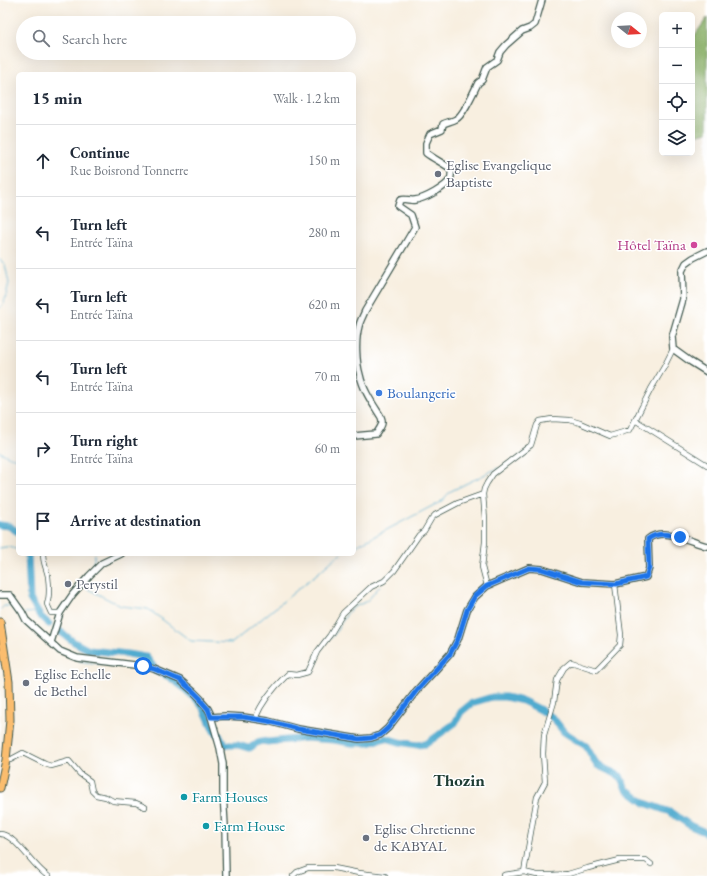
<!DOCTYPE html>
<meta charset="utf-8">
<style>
body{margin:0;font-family:"EB Garamond",serif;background:#f2f2f3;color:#1f2937}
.controls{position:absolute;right:12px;top:12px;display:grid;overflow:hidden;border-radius:6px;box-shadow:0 4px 16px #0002}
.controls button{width:36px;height:36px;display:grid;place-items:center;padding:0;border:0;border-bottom:1px solid #e0e1e3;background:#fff;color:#1f2937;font:20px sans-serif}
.compass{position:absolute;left:611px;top:12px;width:36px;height:36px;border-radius:50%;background:#fff;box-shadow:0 4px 16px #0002;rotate:108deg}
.stop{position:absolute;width:12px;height:12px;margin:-9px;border:3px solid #1a73e8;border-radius:50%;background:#fff}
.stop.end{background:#1a73e8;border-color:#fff;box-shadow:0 1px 4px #0008}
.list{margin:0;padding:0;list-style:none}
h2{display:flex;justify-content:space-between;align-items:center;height:52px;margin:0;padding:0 16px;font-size:17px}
h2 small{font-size:13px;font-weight:400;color:#747a83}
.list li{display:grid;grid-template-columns:26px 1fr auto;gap:12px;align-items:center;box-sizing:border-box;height:72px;padding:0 16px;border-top:1px solid #e0e1e3}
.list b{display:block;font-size:15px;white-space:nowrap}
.list p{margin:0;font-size:13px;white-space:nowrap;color:#747a83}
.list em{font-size:13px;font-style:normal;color:#747a83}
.icon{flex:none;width:22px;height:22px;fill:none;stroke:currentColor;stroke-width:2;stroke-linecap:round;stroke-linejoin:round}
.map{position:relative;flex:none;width:707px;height:876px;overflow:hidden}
.search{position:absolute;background:#fff;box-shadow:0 4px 16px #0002;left:16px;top:16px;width:340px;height:44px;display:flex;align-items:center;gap:10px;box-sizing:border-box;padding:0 14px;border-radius:22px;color:#747a83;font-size:15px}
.panel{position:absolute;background:#fff;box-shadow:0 4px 16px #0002;left:16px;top:72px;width:340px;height:484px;border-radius:6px}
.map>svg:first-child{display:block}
</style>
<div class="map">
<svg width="707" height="876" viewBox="0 0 707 876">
<rect width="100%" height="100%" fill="#fff"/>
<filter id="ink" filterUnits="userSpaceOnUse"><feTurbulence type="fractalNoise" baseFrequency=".025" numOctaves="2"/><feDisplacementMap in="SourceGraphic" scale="8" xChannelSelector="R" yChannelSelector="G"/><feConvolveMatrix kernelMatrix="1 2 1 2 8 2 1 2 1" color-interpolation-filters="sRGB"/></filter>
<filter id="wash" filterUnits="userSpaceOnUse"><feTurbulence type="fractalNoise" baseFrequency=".012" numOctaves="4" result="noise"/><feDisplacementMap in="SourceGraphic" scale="16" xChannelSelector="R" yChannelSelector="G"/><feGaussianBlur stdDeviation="0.9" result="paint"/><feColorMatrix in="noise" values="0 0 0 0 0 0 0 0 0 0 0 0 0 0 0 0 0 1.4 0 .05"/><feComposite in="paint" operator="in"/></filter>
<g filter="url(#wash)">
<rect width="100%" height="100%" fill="#f8efe0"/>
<!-- forest -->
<path fill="#8cb369" stroke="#56784e" d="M707 18V132L692 136V39Z"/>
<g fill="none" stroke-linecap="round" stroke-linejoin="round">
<!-- stream -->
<path stroke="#51abcf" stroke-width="1" d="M0 260 5 264 9 283 4 303 0 308
M0 452 10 457 18 459
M354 547 436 504C442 503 446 495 451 491L498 468
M0 548C9 546 10 547 18 550
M25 554 28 557
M92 569 95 554
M89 580 88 589 121 606 148 609 191 641 232 643 318 573 336 557 341 554
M1 609 4 606H10L19 615 21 614
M25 613 38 612
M329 640C331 638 334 636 335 633 341 625 344 616 351 609 356 605 363 604 368 600 373 595 375 590 380 586
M79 661 100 664
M109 665 142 669 155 672"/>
<!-- river -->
<path stroke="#51abcf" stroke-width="7" d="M0 525 9 526 18 532
M28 554 30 599 40 616 49 624
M57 629 74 642 89 650 128 654 146 657 153 666 154 670 169 677 180 685 199 702 205 711 214 731 220 736 224 743 227 745H238L248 748H250L258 742 262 741 268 742 306 738 334 740 352 743H369L386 738 399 742 417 745 426 744 455 723 461 712 472 703 492 697H505L523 701 539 709 553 718 564 732 586 746 597 765 620 776 626 789 645 803 670 812 691 826 707 833"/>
</g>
</g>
<g filter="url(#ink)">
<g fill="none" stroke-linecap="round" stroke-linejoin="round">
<!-- minor casing -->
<g stroke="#40584e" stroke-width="6">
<path id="minor" d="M635 420 707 465
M43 554C43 563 46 567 48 576 49 584 50 596 47 604L51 613H60
M487 586 482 567 485 542V519L483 494 484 489 487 483 493 474 531 445 537 425 540 421 552 419 570 420 580 423 610 436 630 430 651 389 664 367 673 349
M255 719C262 701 274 687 288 674L297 675 308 672 317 652 330 635 343 613 371 587 384 581 394 571 419 535 424 531 431 519 435 515 458 503 483 494
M6 760H10L23 753 45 764 51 766 69 761 80 774 90 781 92 791 96 795 106 797 113 801 136 803 145 807
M0 834C15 834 34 868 48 876
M524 872 537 797 545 782 543 754 544 735 554 702 557 680 564 668 571 662 596 670 620 645 621 635 615 584
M293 876 297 872 308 868H334L359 873 385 876
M504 876V875L524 872 537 875H552L568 874 588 868 620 860H646L651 864"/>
</g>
<!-- tertiary casing -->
<g stroke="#40584e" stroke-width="8">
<path id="tertiary" d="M707 251 693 258 686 263 682 271 683 299 672 337 673 349 691 362 707 372
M354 436 376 434C380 428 384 424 381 417 373 404 363 390 360 375 356 361 355 340 359 326 360 321 363 316 365 311L415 227 411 215 398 206 400 200C406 198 409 201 415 200 424 199 447 187 450 179 452 176 451 172 451 169 443 163 434 159 426 153V143L430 134 442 129 443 124C447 122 453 121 456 119 463 116 474 91 478 83L482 80 487 67 497 60 500 52 506 45 522 31 530 28 535 24 542 0
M0 595H10L22 612 26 620 60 651 77 658 143 666 154 669 180 680 194 692 201 699V701L208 709 210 713 220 748 223 764V793L225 826 226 876
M51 642 60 613 73 594 89 576 102 563 121 554
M211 717 226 716 243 717 268 721 298 729 359 739 371 738 380 735 388 728 417 690 450 654 458 639 467 610 475 597 487 586 529 568 542 569 582 582 615 584 646 577 649 568 648 539C664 526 690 542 707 546"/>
</g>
<!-- primary casing -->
<g stroke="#40584e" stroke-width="9">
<path id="primary" d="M0 622 9 682 10 720 6 760 0 788"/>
</g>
<!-- minor -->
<use href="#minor" stroke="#fff" stroke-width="4.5"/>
<!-- tertiary -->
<use href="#tertiary" stroke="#fff" stroke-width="5.5"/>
<!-- primary -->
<use href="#primary" stroke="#fbbd6e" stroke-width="7"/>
</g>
</g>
<g fill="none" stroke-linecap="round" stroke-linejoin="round" filter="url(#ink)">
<!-- route -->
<path stroke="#1a73e8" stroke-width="5" d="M143 666 154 669 180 680 194 692 201 699V701L208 709 211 717H243L268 721 298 729 359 739 371 738 380 735 388 728 417 690 450 654 458 639 467 610 475 596 487 586 529 568 542 569 582 582 616 584 646 577 649 568 648 539C657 532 670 534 680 537"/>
</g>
<!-- markers -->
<g fill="#6b7280" stroke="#fff" stroke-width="1.5">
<circle cx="438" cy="174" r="4"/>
<circle cx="68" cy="584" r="4"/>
<circle cx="26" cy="683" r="4"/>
<circle cx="366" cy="838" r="4"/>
</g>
<circle fill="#d1479c" stroke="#fff" stroke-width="1.5" cx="694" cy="245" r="4"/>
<circle fill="#3f7fe0" stroke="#fff" stroke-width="1.5" cx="379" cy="393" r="4"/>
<g fill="#0f9aa8" stroke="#fff" stroke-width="1.5">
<circle cx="184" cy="797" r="4"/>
<circle cx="206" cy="826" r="4"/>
</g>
<g text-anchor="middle" stroke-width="3" stroke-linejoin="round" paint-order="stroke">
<!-- worship labels -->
<g font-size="15" fill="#5b616d" stroke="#fff" text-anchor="start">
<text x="446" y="170">Eglise Evangelique<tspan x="446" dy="17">Baptiste</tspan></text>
<text x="76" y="589">Perystil</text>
<text x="34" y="679">Eglise Echelle<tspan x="34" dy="17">de Bethel</tspan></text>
<text x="374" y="834">Eglise Chretienne<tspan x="374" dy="17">de KABYAL</tspan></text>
</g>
<!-- hotel labels -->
<g font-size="15" fill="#b23c85" stroke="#fff" text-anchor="end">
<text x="686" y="250">Hôtel Taïna</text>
</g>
<!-- shop labels -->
<g font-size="15" fill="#366cbe" stroke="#fff" text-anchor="start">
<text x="387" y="398">Boulangerie</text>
</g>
<!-- culture labels -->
<g font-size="15" fill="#0d838f" stroke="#fff" text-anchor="start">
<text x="192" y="802">Farm Houses</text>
<text x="214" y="831">Farm House</text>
</g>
<!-- quarter labels -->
<g font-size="17" font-weight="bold" fill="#1f3d34" stroke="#fff">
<text x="459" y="786">Thozin</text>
</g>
</g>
</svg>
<div class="controls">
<button>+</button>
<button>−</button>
<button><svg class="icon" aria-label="locate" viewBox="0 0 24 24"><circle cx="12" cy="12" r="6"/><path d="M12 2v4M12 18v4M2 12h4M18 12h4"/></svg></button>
<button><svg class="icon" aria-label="layers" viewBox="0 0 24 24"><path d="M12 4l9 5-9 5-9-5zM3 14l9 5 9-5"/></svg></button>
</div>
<svg class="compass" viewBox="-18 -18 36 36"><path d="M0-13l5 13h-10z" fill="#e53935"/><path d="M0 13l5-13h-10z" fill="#747a83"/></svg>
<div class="stop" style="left:143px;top:666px"></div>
<div class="stop end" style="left:680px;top:537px"></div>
<div class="search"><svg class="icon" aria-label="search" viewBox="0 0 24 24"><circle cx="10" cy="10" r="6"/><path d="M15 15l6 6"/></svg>Search here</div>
<section class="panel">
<h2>15 min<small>Walk · 1.2 km</small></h2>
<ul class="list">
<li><svg class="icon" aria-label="ahead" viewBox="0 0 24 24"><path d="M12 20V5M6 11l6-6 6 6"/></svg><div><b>Continue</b><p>Rue Boisrond Tonnerre</p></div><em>150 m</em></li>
<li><svg class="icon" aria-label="left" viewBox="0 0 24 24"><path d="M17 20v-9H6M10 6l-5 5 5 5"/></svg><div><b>Turn left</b><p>Entrée Taïna</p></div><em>280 m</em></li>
<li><svg class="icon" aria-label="left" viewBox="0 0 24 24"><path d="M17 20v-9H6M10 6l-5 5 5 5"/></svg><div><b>Turn left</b><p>Entrée Taïna</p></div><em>620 m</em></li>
<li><svg class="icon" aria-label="left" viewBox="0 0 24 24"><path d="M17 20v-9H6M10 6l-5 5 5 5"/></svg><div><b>Turn left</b><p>Entrée Taïna</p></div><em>70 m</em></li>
<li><svg class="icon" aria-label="right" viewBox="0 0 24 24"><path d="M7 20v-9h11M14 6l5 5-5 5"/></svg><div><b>Turn right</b><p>Entrée Taïna</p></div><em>60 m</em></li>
<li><svg class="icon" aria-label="arrive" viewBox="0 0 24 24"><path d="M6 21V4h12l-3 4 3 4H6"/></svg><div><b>Arrive at destination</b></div></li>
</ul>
</section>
</div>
